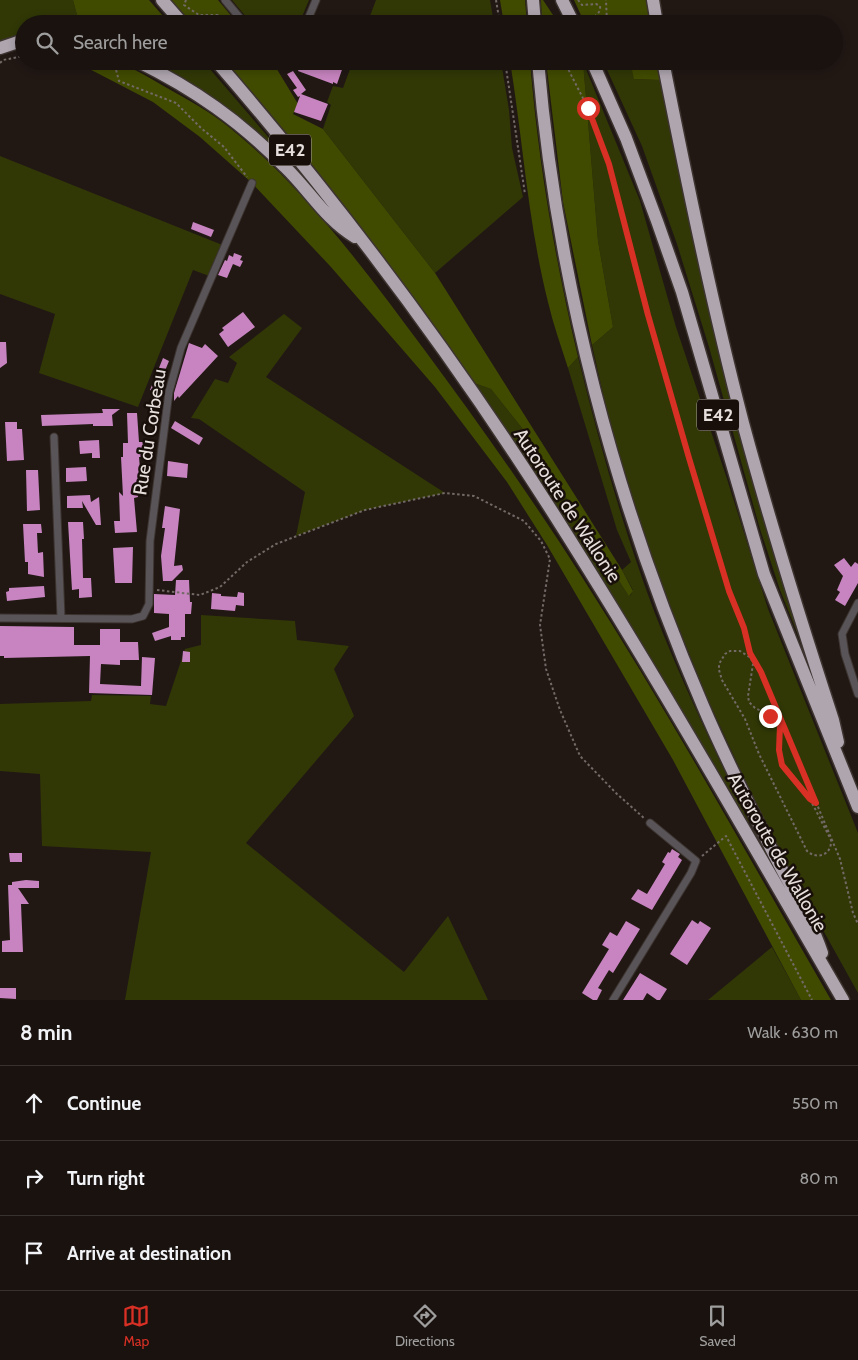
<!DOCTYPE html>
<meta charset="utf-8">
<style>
body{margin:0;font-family:Cabin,sans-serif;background:#26201d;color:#f1f3f6}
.stop{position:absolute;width:15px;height:15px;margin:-11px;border:4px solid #d93025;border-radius:50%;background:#fff}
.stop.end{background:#d93025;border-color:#fff;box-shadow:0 1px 5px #0008}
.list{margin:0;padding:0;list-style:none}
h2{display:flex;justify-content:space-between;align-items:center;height:65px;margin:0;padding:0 20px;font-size:21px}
h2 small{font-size:16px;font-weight:400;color:#9f9e9e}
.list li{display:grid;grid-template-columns:32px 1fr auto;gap:15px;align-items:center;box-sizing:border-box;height:75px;padding:0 20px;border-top:1px solid #37322f}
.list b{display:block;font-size:19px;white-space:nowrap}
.list em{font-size:16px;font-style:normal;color:#9f9e9e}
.icon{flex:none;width:28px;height:28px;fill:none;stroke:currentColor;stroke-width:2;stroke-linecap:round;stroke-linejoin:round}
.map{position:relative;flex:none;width:858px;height:1000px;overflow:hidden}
.search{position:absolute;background:#19120f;box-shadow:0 2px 8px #0003;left:15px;right:15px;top:15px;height:55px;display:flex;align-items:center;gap:12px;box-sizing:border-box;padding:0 18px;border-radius:28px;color:#9f9e9e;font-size:19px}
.sheet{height:290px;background:#19120f}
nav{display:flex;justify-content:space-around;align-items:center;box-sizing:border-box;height:70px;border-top:1px solid #37322f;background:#19120f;font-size:14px;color:#9f9e9e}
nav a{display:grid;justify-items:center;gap:2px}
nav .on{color:#d93025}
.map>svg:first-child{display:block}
</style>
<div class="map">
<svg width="858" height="1000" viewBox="0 0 858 1000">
<rect width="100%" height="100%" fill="#211814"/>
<!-- green -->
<path fill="#313806" d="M0 0H73L78 19 90 24H24V34L0 42Z
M232 0H309L299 24H252Z
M376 0H490L494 24H367Z
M150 61H203L275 145 273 146 228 109Z
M353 61H501L509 110 512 148 523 197 435 273 323 129 331 105 327 102 333 86 343 88Z
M603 61H630L635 79 660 80 688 216 716 337 804 644 802 645 780 590 760 529 709 347 677 244 642 146Z
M583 62 640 201 676 327 727 479 768 609 858 833V993L773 840 707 698 656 571 611 429 592 345 613 327 598 241Z
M0 156 225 246 212 277 193 270 138 407 39 373 55 314 0 294Z
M284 314 302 328 266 377 445 493 365 510 296 536 305 492 199 419 191 418 215 379 228 383 237 363 229 357Z
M578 357C599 443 623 528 654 611 682 683 716 753 749 822H747L604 581 474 383 491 389 522 428 630 596 633 590 622 570 631 562 617 530 568 368Z
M201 615 295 621 297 640 349 646 334 669 354 716 246 843 404 972 448 916 488 1000H125L151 852 42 846 40 774 0 771V704L91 701 92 695 151 696 150 704 166 706 185 649 201 645Z
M772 947 801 1000H708Z"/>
<!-- forest -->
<path fill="#414b00" d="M73 0H149L170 24H90L78 19Z
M171 0H218L238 24H192Z
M500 0H525L527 24H504Z
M541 0H543L559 24H542Z
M574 0H646L650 24H585Z
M74 61C87 61 105 58 117 63 135 68 151 79 167 88 188 100 211 112 230 128 307 190 367 273 426 352 480 425 533 500 582 577 670 714 749 858 831 1000H801L673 760 547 545 507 482 435 387 331 267 252 183 200 137 153 102Z
M225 61H272L298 104 293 114 323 129 435 273 622 570 633 591 629 596 522 428 491 389 474 383C396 272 315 163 225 61Z
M510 61H530C538 161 555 260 578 357L568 368C561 346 553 324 548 302 528 223 523 141 510 61Z
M546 61 583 62 598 241 613 327 592 345 563 202Z
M630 61H657L660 80 634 79Z"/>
<!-- building -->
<path fill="#c784c0" d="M302 61H341L340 63 344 64 337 84 333 82V84L298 71Z
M293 71 306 90 301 94 328 104 321 121 294 112 300 96 298 97 293 90 297 88 287 74Z
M193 222 214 230 211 237 191 229Z
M234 253 242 256 240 260 243 261 240 267 233 264 227 278 218 275 225 260 227 261 229 255 233 257Z
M243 312 255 327 228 347 219 334 224 330 222 328Z
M0 342H6L7 363 0 368Z
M189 343 202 348 205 344 218 356 179 398 178 396 174 401V393Z
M163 358 169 361 156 393 150 390Z
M102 409H120L112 415 113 426H93V424L42 426 41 415 103 413Z
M127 413H137L139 442H145V453H141V457H139L141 480 137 481 138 497 134 498 137 532 115 533 114 521H120L119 492 123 496 121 457H123V443H128Z
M175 421 203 438 199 445 171 428Z
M5 422H17V429H22L24 460 7 461Z
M99 440 100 458H92V453L80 454 79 441Z
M168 461 188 464 187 478 167 476Z
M86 467 87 481 66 482V468Z
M26 470H38L40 510 27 511Z
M90 495 91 502 99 497 101 525H96L82 501 83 508H67V496Z
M165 506 180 509 174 566 182 565 183 570 172 581H163L161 556 165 528H162Z
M68 522H83L84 539H82L83 578H91L92 597 79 598V589L72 590Z
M23 524H41L42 533H37L38 553 43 552 44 577 28 574V562H25Z
M133 547 132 583H115L113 548Z
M844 558 851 567 855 562 858 564V583L845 606 835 600 840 592 837 590 843 576 834 565Z
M176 580H189L190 602H192L191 614H185V637H181V640H171V636L155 641 152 633 169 627V614L154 613V594L175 595Z
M44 586 45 597 7 601 6 592 9 591V588Z
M238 592 244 593V606L236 605 235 611 211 609 212 593 221 594V596L237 597Z
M0 626 74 627V645H100V629H120V642H138L139 660H120V665L101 664 100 684 141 686 142 657 155 658 152 695 89 693 90 656 4 658V656H0Z
M183 651 190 652V662H182Z
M672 849 680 854 678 857 682 860 652 910 631 899 638 889 647 894 665 864 662 862 668 852 670 853Z
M9 853H22V862H10Z
M26 880 39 881V888H18L29 904H21L23 952H2V941L10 940 8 885H12V882Z
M692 920 698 924 700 921 711 928 687 965 670 954Z
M626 921 640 929 613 973 609 970 598 988 602 990 597 1000H593L582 993 609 949 602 945 610 932 617 936Z
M640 973 667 989 660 1000H657L647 993 643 1000H623Z
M0 988H16V999L0 998Z"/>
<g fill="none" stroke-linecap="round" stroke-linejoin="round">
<!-- minor casing -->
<g stroke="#3d3430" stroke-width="9">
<path id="minor" d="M225 0 245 24
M306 24 316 0
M54 437 61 618
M858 603 842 634 845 654 858 694
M0 618 132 619 143 616 149 604 150 541 169 392 181 348 252 183
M613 1000 691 873 696 861 650 823"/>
</g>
<!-- motorway casing -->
<g stroke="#3d3430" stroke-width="15">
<path id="motorway" d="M162 0 183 24
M533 0 535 24
M562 0 574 24
M653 0 657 24
M0 48 24 40
M137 61C194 89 240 121 285 167 309 190 326 220 355 237
M216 61C340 204 454 357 555 516 656 675 749 838 843 1000
M538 61C557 283 615 502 703 706 725 758 751 809 777 860 793 891 811 920 822 953
M592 61 626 138 657 221 682 292 764 574 858 807
M663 61C687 182 712 304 743 423 770 523 801 622 833 720L838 742"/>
</g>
<!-- path -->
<path stroke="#736a67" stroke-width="2" stroke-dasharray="2.5 2.5" stroke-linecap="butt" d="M186 0 184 5 199 15H218L227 20 228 24
M496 0 500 24
M578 0 582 5 596 4 600 6C601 13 595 17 589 18L592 24
M605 24 607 23 606 0
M100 61 115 66 119 81 176 103 201 128 224 147 247 177
M505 61 525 194
M564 61 588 108 609 164 648 315 689 458 729 591 744 628 750 653 761 672 840 859 853 913 858 924
M0 63 3 60 24 56
M157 590 200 595 220 587 247 562 276 544 365 510 445 493 474 496 524 521 541 541 550 559 540 625 546 669 560 710 580 756 617 794 644 818
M810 799 831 840C832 855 817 860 807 851L759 754 745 719 722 680 719 670V664L725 654 730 651H740L751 658 753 664 748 696 749 702 755 708 770 715 779 725V750L782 765 810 799 816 803
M702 856 726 836 812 1000"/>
<!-- minor -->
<use href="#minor" stroke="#585458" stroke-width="7"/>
<!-- motorway -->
<use href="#motorway" stroke="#aea5af" stroke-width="12"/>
</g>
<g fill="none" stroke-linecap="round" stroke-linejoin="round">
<!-- route -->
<path stroke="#d93025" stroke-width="6" d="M588 108 609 164 648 315 689 458 729 591 744 628 750 653 761 672 816 803 810 799 782 765 779 750 780 725 770 716"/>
</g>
<g text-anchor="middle" stroke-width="5" stroke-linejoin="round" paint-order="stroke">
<!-- shield labels -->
<g fill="#180f0b" stroke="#a8a19d" stroke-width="1">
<rect x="269" y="134.5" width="42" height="31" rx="4"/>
<rect x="697" y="399.5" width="42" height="31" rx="4"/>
</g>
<g font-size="18" font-weight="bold" fill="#e6dfdc">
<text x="290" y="156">E42</text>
<text x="718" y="421">E42</text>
</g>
<!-- street labels -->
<g font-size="19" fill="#e6dfdc" stroke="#180f0b">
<text transform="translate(149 432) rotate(-81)" y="7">Rue du Corbeau</text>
<text transform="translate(568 505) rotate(57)" y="7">Autoroute de Wallonie</text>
<text transform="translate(778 852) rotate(60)" y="7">Autoroute de Wallonie</text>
</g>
</g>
</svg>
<div class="stop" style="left:588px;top:108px"></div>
<div class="stop end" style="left:770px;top:716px"></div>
<div class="search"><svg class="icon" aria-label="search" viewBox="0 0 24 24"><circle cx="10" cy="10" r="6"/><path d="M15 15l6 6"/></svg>Search here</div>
</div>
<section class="sheet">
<h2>8 min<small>Walk · 630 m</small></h2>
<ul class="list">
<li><svg class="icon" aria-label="ahead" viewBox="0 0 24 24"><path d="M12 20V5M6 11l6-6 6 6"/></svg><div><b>Continue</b></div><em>550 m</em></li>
<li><svg class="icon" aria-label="right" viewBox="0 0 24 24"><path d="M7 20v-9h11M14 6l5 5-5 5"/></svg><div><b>Turn right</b></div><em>80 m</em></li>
<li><svg class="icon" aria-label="arrive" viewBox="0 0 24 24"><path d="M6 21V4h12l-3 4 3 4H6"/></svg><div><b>Arrive at destination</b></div></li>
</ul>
</section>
<nav>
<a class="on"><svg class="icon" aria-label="map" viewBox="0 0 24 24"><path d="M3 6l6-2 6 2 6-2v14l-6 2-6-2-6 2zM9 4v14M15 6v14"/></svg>Map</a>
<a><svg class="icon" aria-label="directions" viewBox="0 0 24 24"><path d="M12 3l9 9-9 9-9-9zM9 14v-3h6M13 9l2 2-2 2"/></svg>Directions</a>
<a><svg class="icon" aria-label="saved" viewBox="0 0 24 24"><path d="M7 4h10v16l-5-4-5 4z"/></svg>Saved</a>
</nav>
